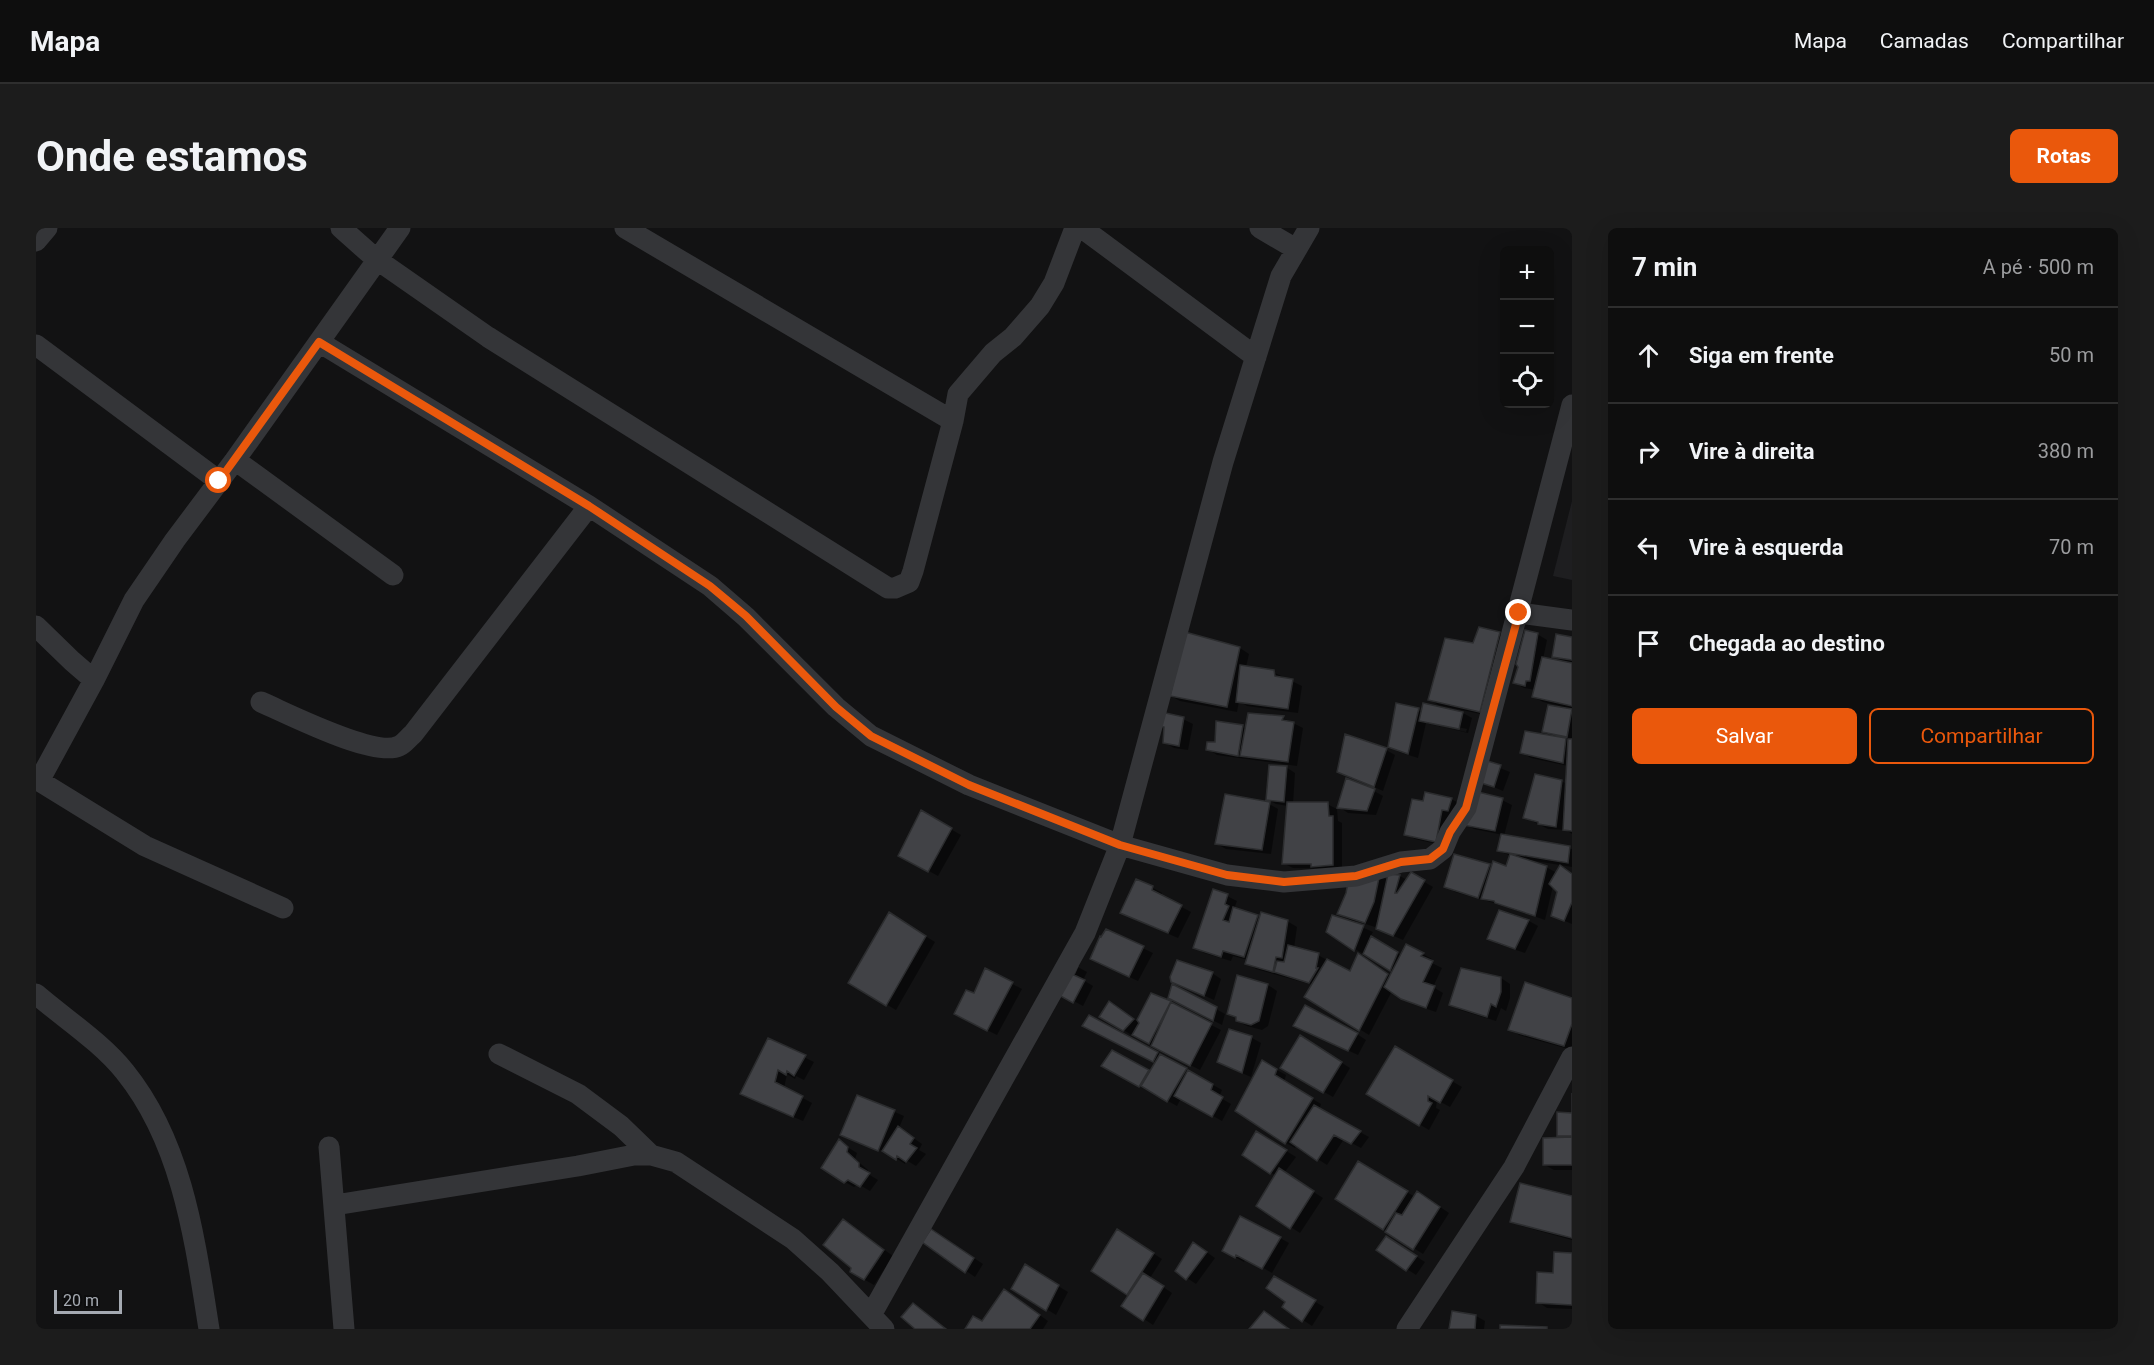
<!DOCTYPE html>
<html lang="pt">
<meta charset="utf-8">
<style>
body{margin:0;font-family:Roboto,sans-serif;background:#1c1c1c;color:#f1f3f6}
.controls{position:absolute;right:18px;top:18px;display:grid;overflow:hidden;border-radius:9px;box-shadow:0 6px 24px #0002}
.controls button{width:54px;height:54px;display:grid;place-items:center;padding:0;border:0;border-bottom:2px solid #2e2e2e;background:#0e0e0e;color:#f1f3f6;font:30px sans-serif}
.scale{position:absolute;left:18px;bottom:15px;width:68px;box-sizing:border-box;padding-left:6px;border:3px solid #a5aab2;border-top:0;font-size:16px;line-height:21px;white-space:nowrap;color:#a5aab2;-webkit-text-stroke:4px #0d0d0e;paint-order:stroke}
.stop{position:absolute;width:18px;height:18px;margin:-14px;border:4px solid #ea580c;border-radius:50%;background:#fff}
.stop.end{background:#ea580c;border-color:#fff;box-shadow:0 2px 6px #0008}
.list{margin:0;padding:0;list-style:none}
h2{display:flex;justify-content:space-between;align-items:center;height:78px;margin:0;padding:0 24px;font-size:26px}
h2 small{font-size:20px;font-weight:400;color:#9b9c9e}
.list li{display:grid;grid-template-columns:39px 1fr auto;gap:18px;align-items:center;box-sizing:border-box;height:96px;padding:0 24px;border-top:2px solid #2e2e2e}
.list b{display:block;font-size:22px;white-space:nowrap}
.list em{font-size:20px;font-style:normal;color:#9b9c9e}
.actions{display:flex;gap:12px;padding:18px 24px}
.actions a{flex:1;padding:14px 0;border:2px solid #ea580c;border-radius:9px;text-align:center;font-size:21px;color:#ea580c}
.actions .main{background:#ea580c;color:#fff}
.icon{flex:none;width:33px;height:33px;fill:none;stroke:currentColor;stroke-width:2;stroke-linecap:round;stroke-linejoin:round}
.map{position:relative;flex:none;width:1536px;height:1101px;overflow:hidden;border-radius:9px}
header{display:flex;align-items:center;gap:36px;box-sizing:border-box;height:84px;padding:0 30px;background:#0e0e0e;border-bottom:2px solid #2e2e2e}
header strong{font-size:28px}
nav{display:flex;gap:33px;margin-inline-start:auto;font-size:21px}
.intro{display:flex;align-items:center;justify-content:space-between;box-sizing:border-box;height:144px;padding:0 36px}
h1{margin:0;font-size:42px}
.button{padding:15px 27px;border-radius:9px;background:#ea580c;color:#fff;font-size:21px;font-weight:700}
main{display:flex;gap:36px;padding:0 36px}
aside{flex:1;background:#0e0e0e;border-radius:9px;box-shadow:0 6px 24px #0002}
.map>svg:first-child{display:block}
</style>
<header>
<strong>Mapa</strong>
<nav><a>Mapa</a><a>Camadas</a><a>Compartilhar</a></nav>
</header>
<div class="intro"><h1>Onde estamos</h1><a class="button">Rotas</a></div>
<main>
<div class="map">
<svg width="1536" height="1101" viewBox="0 0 1536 1101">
<rect width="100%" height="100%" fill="#121213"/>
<!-- built -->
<path fill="#1e1e20" d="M1536 273V352L1517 348Z"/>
<!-- shadow -->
<path fill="#0007" fill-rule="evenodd" d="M1150 406 1204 420 1213 426 1210 439 1237 444 1266 458 1262 485 1211 478 1203 473 1201 484 1144 473 1135 468Z
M1463 406 1473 411 1454 488 1402 477 1393 471 1437 417Z
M1501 406 1511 412 1507 431 1528 434 1518 428 1536 411V606L1530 602 1512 601 1488 589 1525 553 1531 556 1532 538 1495 530 1486 525 1518 509 1507 503 1525 478 1507 474 1498 469 1500 462 1488 460 1479 455Z
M1361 477 1387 484 1388 477 1427 485 1436 490 1432 505 1390 495 1382 530 1363 524 1353 518ZM1393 493 1431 501 1430 504 1393 496Z
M1213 486 1247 490 1267 500 1261 538 1181 527 1172 521 1206 499 1211 501Z
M1147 491 1157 496 1152 522 1138 520 1128 514 1129 500 1124 498Z
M1350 522 1359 527 1347 563 1303 543Z
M1449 534 1474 544 1467 563 1443 553Z
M1247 537 1259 545 1257 576H1291L1301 581 1302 593 1306 595V641L1257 640 1247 635 1252 578 1240 576 1231 571Z
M1338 563 1347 568 1340 587 1312 585 1303 579Z
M1415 571 1425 576 1409 618 1379 611 1370 606 1389 575Z
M1466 572 1476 577 1468 608 1536 621V639L1493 632V634L1510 639 1521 645 1525 639 1536 646V696L1517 688 1523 664 1517 658 1509 692 1465 677 1419 664 1410 658 1453 638 1457 640H1471L1475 628 1463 623 1467 607 1438 601 1429 596Z
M1233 576 1242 581 1235 626 1190 621 1181 616Z
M885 584 925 607 902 648 864 627Z
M1375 646 1397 659 1367 712 1351 705 1344 691 1342 690 1339 699 1320 693 1319 696 1337 704 1334 709 1366 728 1371 718 1396 731 1394 734 1406 740 1397 759 1407 765 1400 784 1376 776 1356 763 1333 807 1270 768 1277 757 1220 741 1211 735 1212 732 1197 728 1195 733 1168 725 1159 719 1191 668 1201 673 1198 681 1225 690 1251 693 1261 699 1258 720 1282 727 1314 745 1331 732 1355 749 1358 744 1319 721 1316 693 1303 686 1343 647 1352 652 1353 648H1364L1371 652Z
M1100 653 1117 660 1126 665 1125 668 1155 684 1142 710 1096 690Z
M1464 684 1493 693 1502 698 1489 725 1462 716 1452 710Z
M853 686 899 714 860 782 814 755Z
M1071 703 1117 725 1102 753 1065 736Z
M1038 737 1051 744 1047 752 1057 758 1047 778 1023 765Z
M950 742 986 761 961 807 929 791Z
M1176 745 1185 751 1178 772 1143 756Z
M1465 750 1474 756V770L1470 783 1465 780 1460 793 1424 782 1414 776Z
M1232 757 1241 763 1232 798 1226 802 1211 798 1201 793Z
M1116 767 1185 802 1164 842 1097 808 1065 788 1083 781 1102 794Z
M1536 772V822L1483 807 1474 801Z
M1143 775 1180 781 1189 786 1186 797Z
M1268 802 1321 806 1330 812 1322 827Z
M1057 803 1121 825 1186 862 1183 869 1195 876 1186 893 1145 870 1141 878 1067 837 1077 824 1114 845 1120 835Z
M1194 803 1216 810 1225 815 1215 849 1192 839Z
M733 812 778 834 768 852 760 848 759 851 751 846 748 860 776 875 767 893 715 871Z
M1273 814 1314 840 1297 869 1246 840Z
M1359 820 1426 859 1414 879 1401 872 1400 880 1404 882 1393 902 1332 866Z
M1227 834 1250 847 1248 854 1285 876 1283 882 1333 909 1325 920 1308 911 1291 937 1260 917 1259 920 1250 915Z
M822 868 868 888 863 900 886 916 883 922 890 926 880 938 870 932 869 936 852 925 806 907Z
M1536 886V942H1518L1509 937 1529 911 1523 907Z
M1221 905 1260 929 1248 945 1287 970 1264 1005 1222 978 1240 948 1208 927Z
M803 914 821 925 819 931 832 942V946L842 952 834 963 822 956 818 959 809 954Z
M1323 935 1379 969 1391 970 1413 985 1387 1026 1301 971Z
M1536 969V1012L1485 998 1476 993Z
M807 992 857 1028 838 1057 815 1044 817 1040Z
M905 1008 947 1036 939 1049 888 1014Z
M1090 1008 1126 1031 1114 1050 1136 1065 1117 1097 1108 1091 1094 1067 1057 1042Z
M1244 1010 1253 1015 1236 1045 1210 1030 1208 1034 1188 1023Z
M1359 1015 1389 1034 1380 1047 1342 1022Z
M1166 1021 1179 1030 1160 1056 1151 1050Z
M1536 1027V1081L1511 1080 1502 1074 1518 1047Z
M989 1038 1032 1064 1020 1087 977 1060Z
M1239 1050 1288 1079 1276 1098 1267 1092 1251 1074Z
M977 1068 1012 1093 1007 1101H931L947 1094Z
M1440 1088 1449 1093 1448 1101H1416Z"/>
<!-- building -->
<path fill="#414246" stroke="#2c2d2f" stroke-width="1.5" d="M1443 399 1464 404 1444 484 1392 472 1409 410 1437 415Z
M1489 402 1502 405 1494 453H1490L1489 458 1477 455 1482 439 1480 436Z
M1149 404 1204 419 1191 479 1134 468Z
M1520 406 1536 409V432L1516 429Z
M1506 429 1536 435V478L1496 469Z
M1204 437 1238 442 1239 448 1257 451 1252 481 1200 474Z
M1360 475 1383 480 1372 526 1352 519Z
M1387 475 1427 484 1423 501 1383 493Z
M1512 477 1536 481 1531 509 1506 504Z
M1125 484 1148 489 1143 518 1127 515 1128 499 1123 498Z
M1212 485 1248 488 1246 492 1258 494 1252 534 1204 528Z
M1180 493 1207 497 1202 528 1170 522 1171 514H1179Z
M1489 503 1530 510 1527 535 1484 525Z
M1309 506 1351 520 1338 559 1301 544Z
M1532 511H1536V603L1527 602Z
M1448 532 1465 537 1458 559 1442 554Z
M1233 537 1251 538 1248 574 1230 572Z
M1499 546 1526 552 1520 599 1502 596V594L1487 590Z
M1310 550 1339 561 1331 583 1301 580Z
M1438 563 1467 570 1459 603 1427 597Z
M1389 564 1416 570 1412 583 1406 582 1400 614 1368 607 1376 571 1387 573Z
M1189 566 1234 574 1226 622 1179 616Z
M1251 574H1292L1293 588H1297V637L1275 639V636H1246Z
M885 582 916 600 892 644 862 628Z
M1465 606 1534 618 1532 635 1461 623Z
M1418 626 1454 636 1442 670 1408 659Z
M1474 626 1511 638 1499 688 1459 675 1458 673 1445 671 1457 633 1470 638Z
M1524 637 1536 646V674L1528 693 1515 688 1521 664 1513 656Z
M1375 644 1389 652 1357 708 1340 701 1352 646 1364 647 1359 665H1361Z
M1344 645 1338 674 1329 695 1301 686 1310 665 1312 654Z
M1100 651 1117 658 1116 662 1146 677 1132 705 1084 685Z
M1177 661 1192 666 1189 676 1193 678 1187 692 1193 694 1197 679 1222 687 1208 729 1187 723 1185 729 1157 720Z
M1463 682 1493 692 1479 721 1451 711Z
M853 684 890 708 850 778 812 755Z
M1225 684 1252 692 1246 730 1240 729 1237 744 1209 736Z
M1296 687 1328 697 1318 723 1290 704Z
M1070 701 1108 718 1093 749 1054 731 1064 708 1065 709Z
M1335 708 1362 724 1354 743 1327 726Z
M1370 716 1388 725 1385 728 1397 733 1387 754 1399 758 1390 780 1365 771 1348 759Z
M1252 717 1283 725 1280 740H1282L1273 755 1238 744 1241 733 1248 734Z
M1322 725 1352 746 1323 803 1268 769 1291 731 1314 743Z
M1141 732 1177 744 1168 768 1135 754 1134 749Z
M1042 738 1038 747 1049 752 1037 775 1021 766Z
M949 740 977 754 951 803 918 786 930 762 938 765Z
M1425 740 1465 749V764L1460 779 1455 776 1451 789 1413 777Z
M1201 747 1232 756 1223 793 1215 797 1200 793V789L1191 786Z
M1489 754 1536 770V796L1528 818 1472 802Z
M1136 756 1181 779 1177 793 1132 770Z
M1115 765 1135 773 1113 816 1096 807 1103 795 1101 792Z
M1073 773 1098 791 1087 803 1063 789Z
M1135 774 1176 795 1154 838 1115 818Z
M1269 777 1322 805 1312 823 1257 798Z
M1053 787 1122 824 1117 834 1046 798Z
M1193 801 1216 808 1206 845 1181 834Z
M1264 807 1306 834 1287 865 1244 840Z
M732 810 770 827 758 848 751 843 750 847 742 842 739 854 767 868 757 889 704 866Z
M1359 818 1417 852 1404 875 1392 868V873L1396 875 1383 898 1330 866Z
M1076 822 1113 842 1103 859 1065 838Z
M1124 826 1151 840 1131 874 1105 858Z
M1226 832 1241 841 1239 847 1277 870 1249 916 1199 883Z
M1152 842 1177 856 1175 862 1187 869 1176 889 1138 868Z
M1536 865V908H1521V884L1536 885Z
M821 867 859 882 842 923 804 907Z
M1278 877 1325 903 1315 916 1298 907 1281 933 1254 914Z
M862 898 878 910 874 916 881 920 870 934 861 928 860 932 846 923Z
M1220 903 1251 922 1234 946 1206 927Z
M1536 909V937H1507V910Z
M803 911 812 919 811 924 823 935V939L834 945 824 959 812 952 808 955 785 940Z
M1322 933 1372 963 1347 1002 1299 971Z
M1243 940 1278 963 1254 1001 1220 978Z
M1484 955 1536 968V1010L1474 994Z
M1381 963 1404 979 1377 1022 1349 1004 1360 985 1366 987Z
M1204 988 1245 1009 1226 1041 1200 1027 1199 1030 1186 1023Z
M807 991 848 1022 828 1052 814 1044 815 1040 787 1017Z
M895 1001 938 1030 929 1045 886 1014Z
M1081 1001 1118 1025 1091 1067 1055 1043Z
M1350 1008 1381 1028 1370 1043 1340 1022Z
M1157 1014 1171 1024 1150 1052 1139 1043Z
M1518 1024 1536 1025V1077L1500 1075 1501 1044 1517 1045Z
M989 1036 1023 1057 1010 1083 975 1061Z
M1107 1045 1128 1058 1107 1093 1085 1078Z
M1238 1048 1280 1072 1266 1094 1246 1079 1249 1074 1230 1060Z
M968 1061 1004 1087 994 1101H929L937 1088 946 1093Z
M877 1075 910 1101H879L865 1089Z
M1228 1083 1253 1101H1213Z
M1416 1083 1440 1087 1439 1101H1413Z
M1464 1097 1511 1099V1101H1464Z"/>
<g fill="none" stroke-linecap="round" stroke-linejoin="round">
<!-- minor -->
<path stroke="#343538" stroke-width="21" d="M305 0 340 31 452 109 852 360H859L873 354 877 343 917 193 922 166 957 125 977 109 1004 78 1018 55 1039 0
M589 0 917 193
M1046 0 1220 129
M1224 0 1260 21
M0 13 11 0
M283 114 553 278 674 358 710 389 800 479 835 508 933 557 1084 617 1191 647 1248 654 1320 648 1365 634 1394 631 1407 621 1414 604 1430 580 1536 177
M0 117 183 253
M199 232 357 347
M1483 385 1536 392
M0 398 36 433 58 452
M225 474C251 485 338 530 363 518 368 516 373 509 377 506L553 278
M0 551 109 618 247 680
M3 553 58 452 98 372 139 312 199 232 364 0
M0 766C29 791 65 814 89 844 147 916 159 1013 173 1101
M463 826 542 866 585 898 615 927
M293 919 308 1101
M299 977 542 938 598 927H615L640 934 757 1011 794 1044 848 1101
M835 1087 1049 705 1084 617 1187 234 1245 48 1273 0
M1371 1101 1478 939 1536 829"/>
</g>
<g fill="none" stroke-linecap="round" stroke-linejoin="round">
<!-- route -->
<path stroke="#ea580c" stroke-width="8" d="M183 253 283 114 553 278 674 358 710 388 800 479 835 508 933 557 1084 617 1191 647 1248 654 1320 648 1365 634 1394 631 1407 621 1414 604 1430 580 1483 385"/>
</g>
</svg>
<div class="controls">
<button>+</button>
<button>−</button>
<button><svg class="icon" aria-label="locate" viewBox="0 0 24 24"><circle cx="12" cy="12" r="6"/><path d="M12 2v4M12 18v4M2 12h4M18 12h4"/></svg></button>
</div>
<div class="scale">20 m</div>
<div class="stop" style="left:183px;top:253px"></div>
<div class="stop end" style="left:1483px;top:385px"></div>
</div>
<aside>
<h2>7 min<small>A pé · 500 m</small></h2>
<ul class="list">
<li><svg class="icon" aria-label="ahead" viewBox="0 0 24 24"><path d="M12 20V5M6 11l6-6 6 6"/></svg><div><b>Siga em frente</b></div><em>50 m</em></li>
<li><svg class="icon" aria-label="right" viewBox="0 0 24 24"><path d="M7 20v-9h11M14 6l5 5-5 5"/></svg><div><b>Vire à direita</b></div><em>380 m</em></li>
<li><svg class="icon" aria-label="left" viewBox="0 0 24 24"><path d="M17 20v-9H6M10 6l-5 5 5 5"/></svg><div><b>Vire à esquerda</b></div><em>70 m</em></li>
<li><svg class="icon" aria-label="arrive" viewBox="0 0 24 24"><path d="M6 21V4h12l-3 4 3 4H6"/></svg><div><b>Chegada ao destino</b></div></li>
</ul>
<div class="actions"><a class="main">Salvar</a><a>Compartilhar</a></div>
</aside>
</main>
